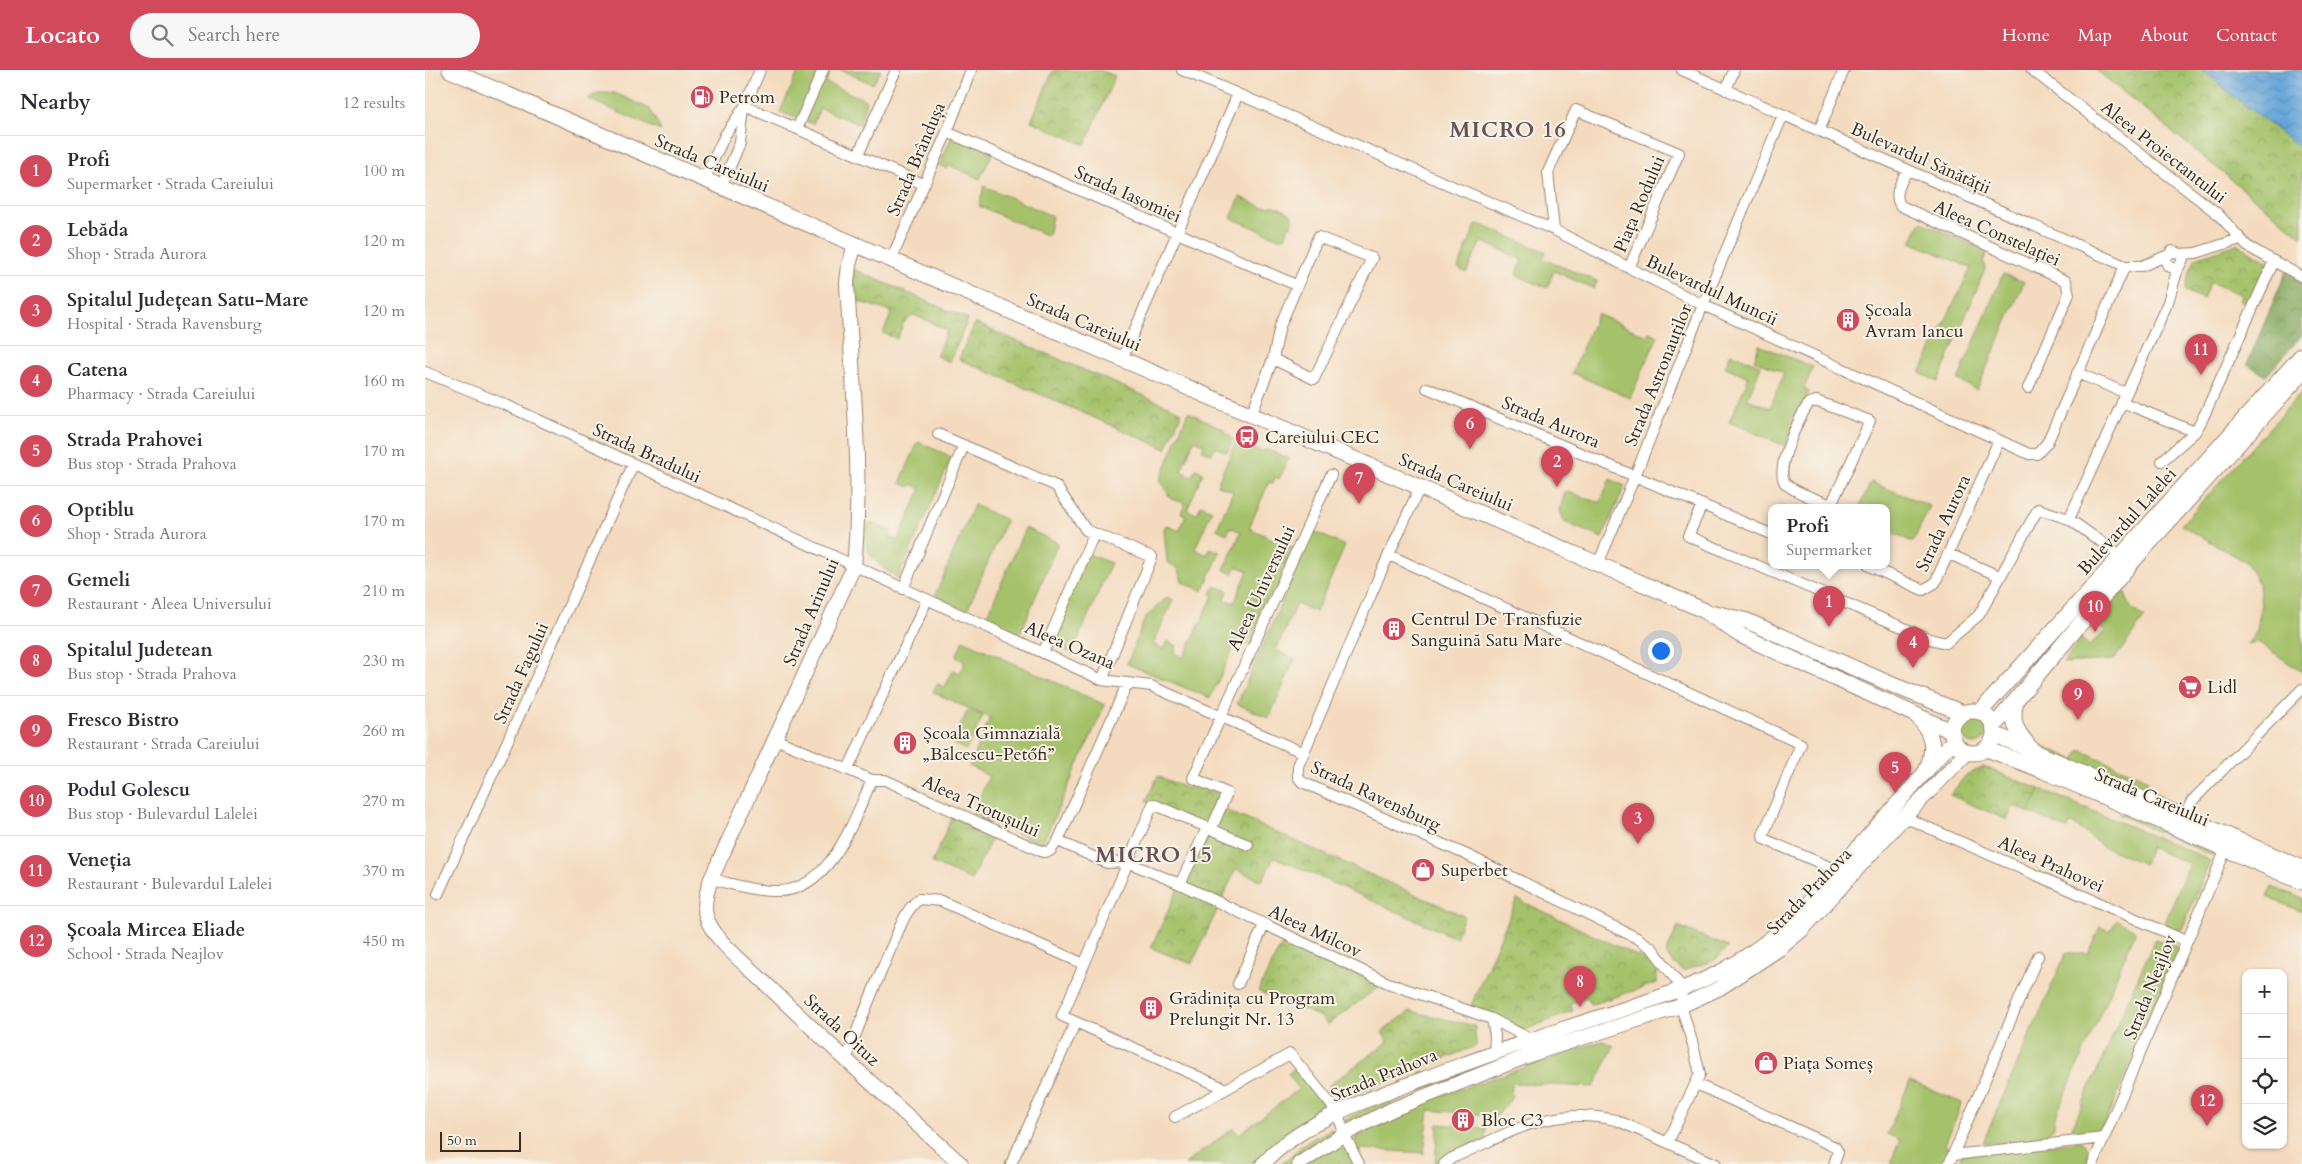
<!DOCTYPE html>
<meta charset="utf-8">
<style>
body{margin:0;font-family:Cardo,serif;background:#f7f7f7;color:#2b2b33}
.controls{position:absolute;right:15px;bottom:15px;display:grid;overflow:hidden;border-radius:10px;box-shadow:0 1px 4px #0004}
.controls button{width:45px;height:45px;display:grid;place-items:center;padding:0;border:0;border-bottom:1px solid #e1e1e2;background:#fff;color:#2b2b33;font:25px sans-serif}
.scale{position:absolute;left:15px;bottom:12px;width:81px;box-sizing:border-box;padding-left:5px;border:2px solid #3b2a1e;border-top:0;font-size:14px;line-height:18px;white-space:nowrap;color:#3b2a1e;-webkit-text-stroke:4px #f7f3e8;paint-order:stroke}
.you{position:absolute;left:1235px;top:580px;width:18px;height:18px;margin:-12px;border:4px solid #fff;border-radius:50%;background:#1a73e8;box-shadow:0 0 0 8px #1a73e833}
.badge{display:grid;place-items:center;width:32px;height:32px;border-radius:50%;background:#d1495b;color:#fff;font-size:16px;font-weight:700}
.pin{position:absolute;translate:-50% -41px;filter:drop-shadow(0 1px 2px #0008)}
.pin::after{content:'';position:absolute;top:26px;width:18px;height:15px;background:inherit;clip-path:polygon(0 0,100% 0,50% 100%)}
.popup{position:absolute;left:1343px;top:434px;width:122px;height:65px;box-sizing:border-box;display:grid;place-content:center;border-radius:10px;background:#fff;filter:drop-shadow(0 1px 4px #0005);font-size:16px;white-space:nowrap;color:#7c7c81}
.popup b{font-size:19px;color:#2b2b33}
.popup::after{content:'';position:absolute;left:50%;top:100%;margin-left:-10px;border:10px solid transparent;border-top-color:#fff}
.list{margin:0;padding:0;list-style:none}
h2{display:flex;justify-content:space-between;align-items:center;height:65px;margin:0;padding:0 20px;font-size:21px}
h2 small{font-size:16px;font-weight:400;color:#7c7c81}
.list li{display:grid;grid-template-columns:32px 1fr auto;gap:15px;align-items:center;box-sizing:border-box;height:70px;padding:0 20px;border-top:1px solid #e1e1e2}
.list b{display:block;font-size:19px;white-space:nowrap}
.list p{margin:0;font-size:16px;white-space:nowrap;color:#7c7c81}
.list em{font-size:16px;font-style:normal;color:#7c7c81}
.icon{flex:none;width:28px;height:28px;fill:none;stroke:currentColor;stroke-width:2;stroke-linecap:round;stroke-linejoin:round}
.map{position:relative;flex:none;width:1877px;height:1094px;overflow:hidden}
header{display:flex;align-items:center;gap:30px;box-sizing:border-box;height:70px;padding:0 25px;background:#d1495b;color:#fff}
header strong{font-size:24px}
nav{display:flex;gap:28px;margin-inline-start:auto;font-size:18px}
.search{width:350px;height:45px;background:#f7f7f7;display:flex;align-items:center;gap:12px;box-sizing:border-box;padding:0 18px;border-radius:28px;color:#7c7c81;font-size:19px}
main{display:flex}
aside{flex:1;background:#fff}
.map>svg:first-child{display:block}
</style>
<header>
<strong>Locato</strong>
<div class="search"><svg class="icon" aria-label="search" viewBox="0 0 24 24"><circle cx="10" cy="10" r="6"/><path d="M15 15l6 6"/></svg>Search here</div>
<nav><a>Home</a><a>Map</a><a>About</a><a>Contact</a></nav>
</header>
<main>
<aside>
<h2>Nearby<small>12 results</small></h2>
<ul class="list">
<li><span class="badge">1</span><div><b>Profi</b><p>Supermarket · Strada Careiului</p></div><em>100 m</em></li>
<li><span class="badge">2</span><div><b>Lebăda</b><p>Shop · Strada Aurora</p></div><em>120 m</em></li>
<li><span class="badge">3</span><div><b>Spitalul Județean Satu-Mare</b><p>Hospital · Strada Ravensburg</p></div><em>120 m</em></li>
<li><span class="badge">4</span><div><b>Catena</b><p>Pharmacy · Strada Careiului</p></div><em>160 m</em></li>
<li><span class="badge">5</span><div><b>Strada Prahovei</b><p>Bus stop · Strada Prahova</p></div><em>170 m</em></li>
<li><span class="badge">6</span><div><b>Optiblu</b><p>Shop · Strada Aurora</p></div><em>170 m</em></li>
<li><span class="badge">7</span><div><b>Gemeli</b><p>Restaurant · Aleea Universului</p></div><em>210 m</em></li>
<li><span class="badge">8</span><div><b>Spitalul Judetean</b><p>Bus stop · Strada Prahova</p></div><em>230 m</em></li>
<li><span class="badge">9</span><div><b>Fresco Bistro</b><p>Restaurant · Strada Careiului</p></div><em>260 m</em></li>
<li><span class="badge">10</span><div><b>Podul Golescu</b><p>Bus stop · Bulevardul Lalelei</p></div><em>270 m</em></li>
<li><span class="badge">11</span><div><b>Veneția</b><p>Restaurant · Bulevardul Lalelei</p></div><em>370 m</em></li>
<li><span class="badge">12</span><div><b>Școala Mircea Eliade</b><p>School · Strada Neajlov</p></div><em>450 m</em></li>
</ul>
</aside>
<div class="map">
<svg width="1877" height="1094" viewBox="0 0 1877 1094">
<defs>
<pattern id="forest-crowns" width="20" height="18" patternUnits="userSpaceOnUse" patternTransform="scale(1.25)"><rect width="20" height="18" fill="#84a85e"/><path d="M2 6a3 3 0 1 1 6 0M12 15a3 3 0 1 1 6 0" fill="none" stroke="#6d894d"/></pattern>
<pattern id="park-crowns" width="20" height="18" patternUnits="userSpaceOnUse" patternTransform="scale(1.25)"><rect width="20" height="18" fill="#a5c26a"/><path d="M2 6a3 3 0 1 1 6 0M12 15a3 3 0 1 1 6 0" fill="none" stroke="#889e57"/></pattern>
<pattern id="water-waves" width="16" height="10" patternUnits="userSpaceOnUse" patternTransform="scale(1.25)"><rect width="16" height="10" fill="#67a6da"/><path d="M0 5q4-4 8 0t8 0" fill="none" stroke="#5687b0"/></pattern>
</defs>
<rect width="100%" height="100%" fill="#f7f3e8"/>
<filter id="ink" filterUnits="userSpaceOnUse"><feTurbulence type="fractalNoise" baseFrequency=".02" numOctaves="2"/><feDisplacementMap in="SourceGraphic" scale="10" xChannelSelector="R" yChannelSelector="G"/><feConvolveMatrix kernelMatrix="1 2 1 2 8 2 1 2 1" color-interpolation-filters="sRGB"/></filter>
<filter id="wash" filterUnits="userSpaceOnUse"><feTurbulence type="fractalNoise" baseFrequency=".0096" numOctaves="4" result="noise"/><feDisplacementMap in="SourceGraphic" scale="20" xChannelSelector="R" yChannelSelector="G"/><feGaussianBlur stdDeviation="1.12" result="paint"/><feColorMatrix in="noise" values="0 0 0 0 0 0 0 0 0 0 0 0 0 0 0 0 0 1.4 0 .05"/><feComposite in="paint" operator="in"/></filter>
<g filter="url(#wash)">
<rect width="100%" height="100%" fill="#f4dbbf"/>
<!-- grass -->
<path fill="#a5c26a" stroke="#707644" d="M374 0H406L401 13 441 30 435 55 395 38 388 54 355 42Z
M415 0H456L448 14Z
M172 23H190L225 39 236 61 163 29Z
M528 64 568 82 555 109 524 95 522 99 514 95Z
M559 116 627 146 623 166 554 136Z
M815 127 837 137 850 136 865 143 868 149 866 156 864 155 860 168 857 166 856 169 806 148Z
M1496 152 1563 181 1558 191 1561 197 1513 312 1495 303 1546 198 1486 172Z
M1054 154 1121 182 1118 189 1172 211 1169 219 1129 201 1122 218 1091 205 1098 190 1056 171 1041 203 1033 198 1051 155Z
M1578 204 1599 212 1552 320 1533 310Z
M1172 244 1222 266 1224 262 1233 266 1205 328 1147 303Z
M1334 275 1388 297 1379 318 1384 322 1360 376 1304 352 1324 307 1300 297 1306 283 1336 296 1322 329 1345 338 1359 303 1329 290Z
M1877 322V602L1833 572 1822 574 1832 561 1836 535 1834 514 1821 492 1756 455Z
M763 342 797 358 808 369 802 382 790 377 787 384 777 380 779 374 769 370 756 401 767 406 771 399 778 403 762 440 772 444 776 435 787 440 770 479 782 485 785 478 795 482 778 521 757 512 754 499 742 492 739 459 741 455 754 461 761 445 756 443 760 433 746 429 735 410Z
M811 371 834 381 843 380 864 388 854 409 850 407 848 413 844 412 824 458 871 480 829 573 809 577 785 628 702 594 720 548 742 527 748 530 728 574 738 579 742 571 752 576 749 583 759 587 788 526 786 524 790 516 803 521 800 529 809 533 823 501 812 496 808 504 799 500 816 462 805 457 802 464 792 459 808 421 792 415Z
M493 372 527 387 473 509C453 494 432 481 444 453L467 461 465 467 473 470 496 419 487 414 485 417 475 413Z
M1185 409 1200 416 1177 468 1139 452 1135 440 1140 421 1175 433Z
M1446 412 1505 436 1488 472 1462 460V438H1434Z
M549 435 581 450 542 541 510 526Z
M600 458 633 473 595 564 561 549Z
M888 461 920 476 891 542 871 534 851 580 870 589 844 648 812 634Z
M660 483 686 493 647 583 622 572Z
M1699 522 1707 540 1720 547 1689 590 1638 593 1656 568 1664 576 1680 561 1670 553Z
M538 570 680 635 617 774 547 744 564 706 544 696 565 648 508 622 512 614 520 617 528 600 535 603 540 591 531 587Z
M543 640 558 646 541 680 527 673Z
M1536 661a13 13 0 1 1 26 0a13 13 0 1 1-26 0Z
M1610 672 1650 690 1655 680 1723 710 1718 722 1607 678Z
M1615 719 1781 788 1785 792 1757 859 1750 861 1739 855 1764 794 1725 777 1719 794 1677 776 1646 752 1642 759 1604 743Z
M1693 744H1702L1791 779 1788 786Z
M1847 817 1877 828V842L1842 827Z
M1692 850 1711 861 1629 1050V1057C1615 1075 1579 1074 1558 1072L1641 883H1663L1675 857 1685 861Z
M1730 869 1754 877 1681 1051 1675 1062C1666 1064 1655 1066 1647 1058Z
M1177 971 1189 976 1169 1017 1087 1013 1086 1029 1072 1046 1004 1040 999 1083 935 1079 934 1093 940 1094H874L911 1069 928 1080 933 1090 930 1068 1009 1028Z
M1098 978 1101 982 990 1022 923 1056 920 1050 955 1031Z
M873 995 897 1025 898 1041 895 1047 861 1062 842 1078 828 1094H760L808 1058 814 1064 874 1019 863 1004Z
M1485 1011 1537 1033 1520 1074 1528 1085 1524 1094H1465L1475 1070 1462 1064Z
M1013 1054 1061 1058 1060 1070 1024 1083 1010 1093Z
M906 1059 909 1066 866 1094H856L879 1074Z
M1656 1071 1664 1079 1661 1094H1533L1537 1084Z"/>
<!-- forest -->
<path fill="url(#forest-crowns)" stroke="#60693e" d="M1861 202 1877 211V265L1841 306 1822 294Z"/>
<!-- park -->
<path fill="url(#park-crowns)" stroke="#707644" d="M628 0H675L690 6 660 75 606 51Z
M1671 0H1877V167Z
M1812 174 1847 194 1829 235 1815 230 1817 225 1785 212 1778 229 1760 221 1764 203 1771 188Z
M428 199 543 249 525 292 511 286 522 260 489 245 479 252 472 269 458 263 467 242 429 230Z
M550 253 757 342 741 379 534 289Z
M1559 697 1615 719 1604 743 1589 736 1582 750 1525 725 1541 705Z
M733 706 763 719 768 708 802 723 796 738 1039 846 1031 868 849 787 837 811 811 799 767 894 726 878 781 758 721 731Z
M529 742 571 760 546 810 507 793Z
M1092 829 1233 896 1232 913 1166 935 1162 927 1146 933 1148 941 1097 961 1044 940Z
M1253 856 1303 877 1290 890 1258 901 1246 891 1241 883Z
M860 868 957 913 955 916 902 955 898 948 833 921Z
M985 941 1050 956 1051 976 914 1030 904 1015 963 972 957 962Z"/>
<!-- water -->
<path fill="url(#water-waves)" stroke="#51687c" d="M1777 0H1877V79L1813 30Z"/>
</g>
<g filter="url(#ink)">
<g fill="none" stroke-linecap="round" stroke-linejoin="round">
<!-- street casing -->
<g stroke="#98826e" stroke-width="12">
<path id="street" d="M757 0 1129 160 1278 235 1604 384H1612L1622 373 1700 196
M1257 0 1700 196H1717L1741 186
M1607 0 1793 144 1822 176 1877 207
M1301 20 1309 0
M320 36 498 114
M372 59 398 0
M1394 61 1419 0
M522 62 871 215
M433 85 471 0
M1482 100C1477 111 1467 125 1476 136L1641 211 1644 224 1603 318
M279 110 300 65 320 36 335 0
M296 117 315 73 319 39
M1129 160 1123 102 1151 40 1254 83 1204 198
M1755 184 1758 189 1754 197 1750 199 1743 196 1740 189 1747 181 1755 184 1771 183 1815 169
M466 190 522 62 546 0
M697 289 813 24
M0 302 81 335 677 610 726 616 879 683
M1652 303 1701 323
M1002 318 1346 464
M1697 332 1770 362
M826 345 848 289 855 256 893 167 947 188 889 309 848 289
M513 364 631 416 661 460 727 487 677 610
M1737 391 1770 362 1777 350 1849 191
M995 417 955 504 873 696V707L877 712 1042 785 1212 868 1227 878 1257 918 1256 936 1268 975 1275 1004 1243 1072
M1277 435 1263 466 1505 569 1521 573 1554 545 1613 439 1644 449 1696 486
M1404 438 1406 435 1445 351 1391 331 1384 333C1375 346 1349 399 1360 413 1368 422 1394 430 1406 435
M1644 449 1743 232 1753 198
M1524 484 1574 506
M964 485 1376 674 1338 765 1339 769 1414 801
M1173 494 1210 406 1278 235 1358 45
M1444 496 1498 520 1510 513 1574 370
M478 519 539 375
M618 583 669 464
M350 669 447 710H460L618 782 625 781 633 771 682 793 702 792 755 814 963 913 1067 949 1105 969 1107 975
M423 699 502 530
M1479 747 1761 871
M1759 747 1767 731 1877 619
M786 760 802 723 768 708 906 405
M633 771 702 614
M823 775 728 734 637 946 801 1019 865 984 913 1043 919 1064 934 1094
M286 809C308 814 331 822 354 821 406 820 429 749 447 710
M755 814 782 758
M13 824 208 395
M813 914 839 855
M1067 949 1070 966 1069 983
M421 990C435 952 450 915 466 878 474 861 479 841 494 829L516 831 659 894
M1271 1014 1410 1077 1413 1082 1409 1094
M750 1047 801 1019
M1528 1085 1679 1068
M586 1094 651 952
M1019 1094 1027 1088C1086 1063 1124 1035 1191 1050L1291 1094
M1524 1094 1613 886
M1668 1094 1801 779"/>
</g>
<!-- secondary casing -->
<g stroke="#98826e" stroke-width="16">
<path id="secondary" d="M430 174 424 195 422 213C427 305 438 404 429 496L286 809C282 820 278 833 281 846 288 870 323 896 341 914 404 975 470 1035 536 1094
M838 1094C879 1050 943 1029 998 1009 1045 992 1092 974 1141 958 1191 941 1243 927 1291 904 1318 891 1345 869 1368 850L1528 671
M874 1094 919 1064 968 1039 1110 983 1256 936 1295 918 1354 879 1378 859 1479 747 1542 683"/>
</g>
<!-- primary casing -->
<g stroke="#98826e" stroke-width="17">
<path id="primary" d="M25 0 1173 494 1278 540 1315 565 1526 661
M1290 543 1322 551 1470 616 1538 643
M1591 630C1585 655 1592 661 1607 680
M1527 662a21 21 0 1 1 42 0a21 21 0 1 1-42 0Z
M1555 642 1877 285
M1492 646C1508 663 1511 678 1501 701
M1569 656 1709 490 1877 303
M1569 664 1877 798
M1562 679 1619 701 1877 812"/>
</g>
<!-- street -->
<use href="#street" stroke="#fff" stroke-width="10"/>
<!-- secondary -->
<use href="#secondary" stroke="#fff" stroke-width="14"/>
<!-- primary -->
<use href="#primary" stroke="#fff" stroke-width="15"/>
</g>
</g>
<!-- icons -->
<defs>
<g id="fuel-disc" transform="scale(1.25)"><circle r="9.5" fill="#d1495b" stroke="#f7f3e8"/><path d="M-5.5-6h7V0h2V4h1.3V-2.5L3-4.5l.8-.8L6-3V5H2.5V1h-1V6h-7ZM-4.2-4.7v3.2H.2V-4.7Z" fill="#fff"/></g>
<g id="building-disc" transform="scale(1.25)"><circle r="9.5" fill="#d1495b" stroke="#f7f3e8"/><path d="M-4-6H4V6H1V3H-1V6H-4ZM-2.5-4.3h1.7v1.8h-1.7ZM.8-4.3h1.7v1.8H.8ZM-2.5-1h1.7V.8h-1.7ZM.8-1h1.7V.8H.8Z" fill="#fff"/></g>
<g id="bus-disc" transform="scale(1.25)"><circle r="9.5" fill="#d1495b" stroke="#f7f3e8"/><path d="M-5-6H5V4H4V6H2V4H-2V6H-4V4H-5ZM-3.5-4V0h7V-4ZM-3.5 1.2v1.5H-2V1.2ZM2 1.2v1.5H3.5V1.2Z" fill="#fff"/></g>
<g id="supermarket-disc" transform="scale(1.25)"><circle r="9.5" fill="#d1495b" stroke="#f7f3e8"/><path d="M-6-5.5h2.5l.6 2H6L4.5 2H-2.5L-4.4-4H-6ZM-1.5 3.2a1.3 1.3 0 1 0 .1 0ZM3 3.2a1.3 1.3 0 1 0 .1 0Z" fill="#fff"/></g>
<g id="shop-disc" transform="scale(1.25)"><circle r="9.5" fill="#d1495b" stroke="#f7f3e8"/><path d="M-5-2.5h2.3a2.7 3.5 0 0 1 5.4 0H5L5.5 6h-11ZM-1.5-2.5h3a1.5 2.3 0 0 0-3 0Z" fill="#fff"/></g>
</defs>
<g fill-rule="evenodd">
<use href="#fuel-disc" x="277" y="27"/>
<use href="#building-disc" x="1423" y="250"/>
<use href="#bus-disc" x="822" y="367"/>
<use href="#building-disc" x="969" y="559"/>
<use href="#supermarket-disc" x="1765" y="617"/>
<use href="#building-disc" x="480" y="673"/>
<use href="#shop-disc" x="998" y="800"/>
<use href="#building-disc" x="726" y="938"/>
<use href="#shop-disc" x="1341" y="993"/>
<use href="#building-disc" x="1038" y="1050"/>
</g>
<g text-anchor="middle" stroke-width="4" stroke-linejoin="round" paint-order="stroke">
<!-- poi labels -->
<g font-size="18" fill="#3b2a1e" stroke="#f7f3e8" text-anchor="start">
<text x="294" y="33">Petrom</text>
<text x="1440" y="246">Școala<tspan x="1440" dy="21">Avram Iancu</tspan></text>
<text x="840" y="373">Careiului CEC</text>
<text x="986" y="555">Centrul De Transfuzie<tspan x="986" dy="21">Sanguină Satu Mare</tspan></text>
<text x="1782" y="623">Lidl</text>
<text x="498" y="669">Școala Gimnazială<tspan x="498" dy="21">„Bălcescu-Petőfi”</tspan></text>
<text x="1016" y="806">Superbet</text>
<text x="744" y="934">Grădinița cu Program<tspan x="744" dy="21">Prelungit Nr. 13</tspan></text>
<text x="1358" y="999">Piața Someș</text>
<text x="1056" y="1056">Bloc C3</text>
</g>
<!-- street labels -->
<g font-size="18" fill="#3b2a1e" stroke="#f7f3e8">
<text transform="translate(1739 82) rotate(38)" y="6">Aleea Proiectantului</text>
<text transform="translate(1496 88) rotate(24)" y="6">Bulevardul Sănătății</text>
<text transform="translate(491 89) rotate(-67)" y="6">Strada Brândușa</text>
<text transform="translate(287 93) rotate(23)" y="6">Strada Careiului</text>
<text transform="translate(703 124) rotate(24)" y="6">Strada Iasomiei</text>
<text transform="translate(1214 134) rotate(-67)" y="6">Piața Rodului</text>
<text transform="translate(1572 163) rotate(24)" y="6">Aleea Constelației</text>
<text transform="translate(1287 220) rotate(25)" y="6">Bulevardul Muncii</text>
<text transform="translate(659 252) rotate(23)" y="6">Strada Careiului</text>
<text transform="translate(1233 305) rotate(-68)" y="6">Strada Astronauților</text>
<text transform="translate(1126 352) rotate(23)" y="6">Strada Aurora</text>
<text transform="translate(222 383) rotate(25)" y="6">Strada Bradului</text>
<text transform="translate(1031 412) rotate(23)" y="6">Strada Careiului</text>
<text transform="translate(1702 451) rotate(-48)" y="6">Bulevardul Lalelei</text>
<text transform="translate(1518 453) rotate(-65)" y="6">Strada Aurora</text>
<text transform="translate(836 518) rotate(-65)" y="6">Aleea Universului</text>
<text transform="translate(386 542) rotate(-67)" y="6">Strada Arinului</text>
<text transform="translate(645 575) rotate(23)" y="6">Aleea Ozana</text>
<text transform="translate(96 603) rotate(-66)" y="6">Strada Fagului</text>
<text transform="translate(951 726) rotate(25)" y="6">Strada Ravensburg</text>
<text transform="translate(1727 727) rotate(23)" y="6">Strada Careiului</text>
<text transform="translate(556 736) rotate(24)" y="6">Aleea Trotușului</text>
<text transform="translate(1626 794) rotate(24)" y="6">Aleea Prahovei</text>
<text transform="translate(1384 821) rotate(-46)" y="6">Strada Prahova</text>
<text transform="translate(890 861) rotate(25)" y="6">Aleea Milcov</text>
<text transform="translate(1725 917) rotate(-68)" y="6">Strada Neajlov</text>
<text transform="translate(417 960) rotate(43)" y="6">Strada Oituz</text>
<text transform="translate(959 1005) rotate(-22)" y="6">Strada Prahova</text>
</g>
<!-- district labels -->
<g font-size="22" font-weight="bold" letter-spacing="1" fill="#695155" stroke="#f7f3e8">
<text x="1083" y="67">MICRO 16</text>
<text x="729" y="792">MICRO 15</text>
</g>
</g>
</svg>
<div class="controls">
<button>+</button>
<button>−</button>
<button><svg class="icon" aria-label="locate" viewBox="0 0 24 24"><circle cx="12" cy="12" r="6"/><path d="M12 2v4M12 18v4M2 12h4M18 12h4"/></svg></button>
<button><svg class="icon" aria-label="layers" viewBox="0 0 24 24"><path d="M12 4l9 5-9 5-9-5zM3 14l9 5 9-5"/></svg></button>
</div>
<div class="scale">50 m</div>
<div class="you"></div>
<div class="pin badge" style="left:1404px;top:557px">1</div>
<div class="popup"><b>Profi</b>Supermarket</div>
<div class="pin badge" style="left:1132px;top:417px">2</div>
<div class="pin badge" style="left:1213px;top:774px">3</div>
<div class="pin badge" style="left:1488px;top:598px">4</div>
<div class="pin badge" style="left:1470px;top:723px">5</div>
<div class="pin badge" style="left:1045px;top:379px">6</div>
<div class="pin badge" style="left:934px;top:434px">7</div>
<div class="pin badge" style="left:1155px;top:937px">8</div>
<div class="pin badge" style="left:1653px;top:650px">9</div>
<div class="pin badge" style="left:1670px;top:562px">10</div>
<div class="pin badge" style="left:1776px;top:305px">11</div>
<div class="pin badge" style="left:1782px;top:1056px">12</div>
</div>
</main>
